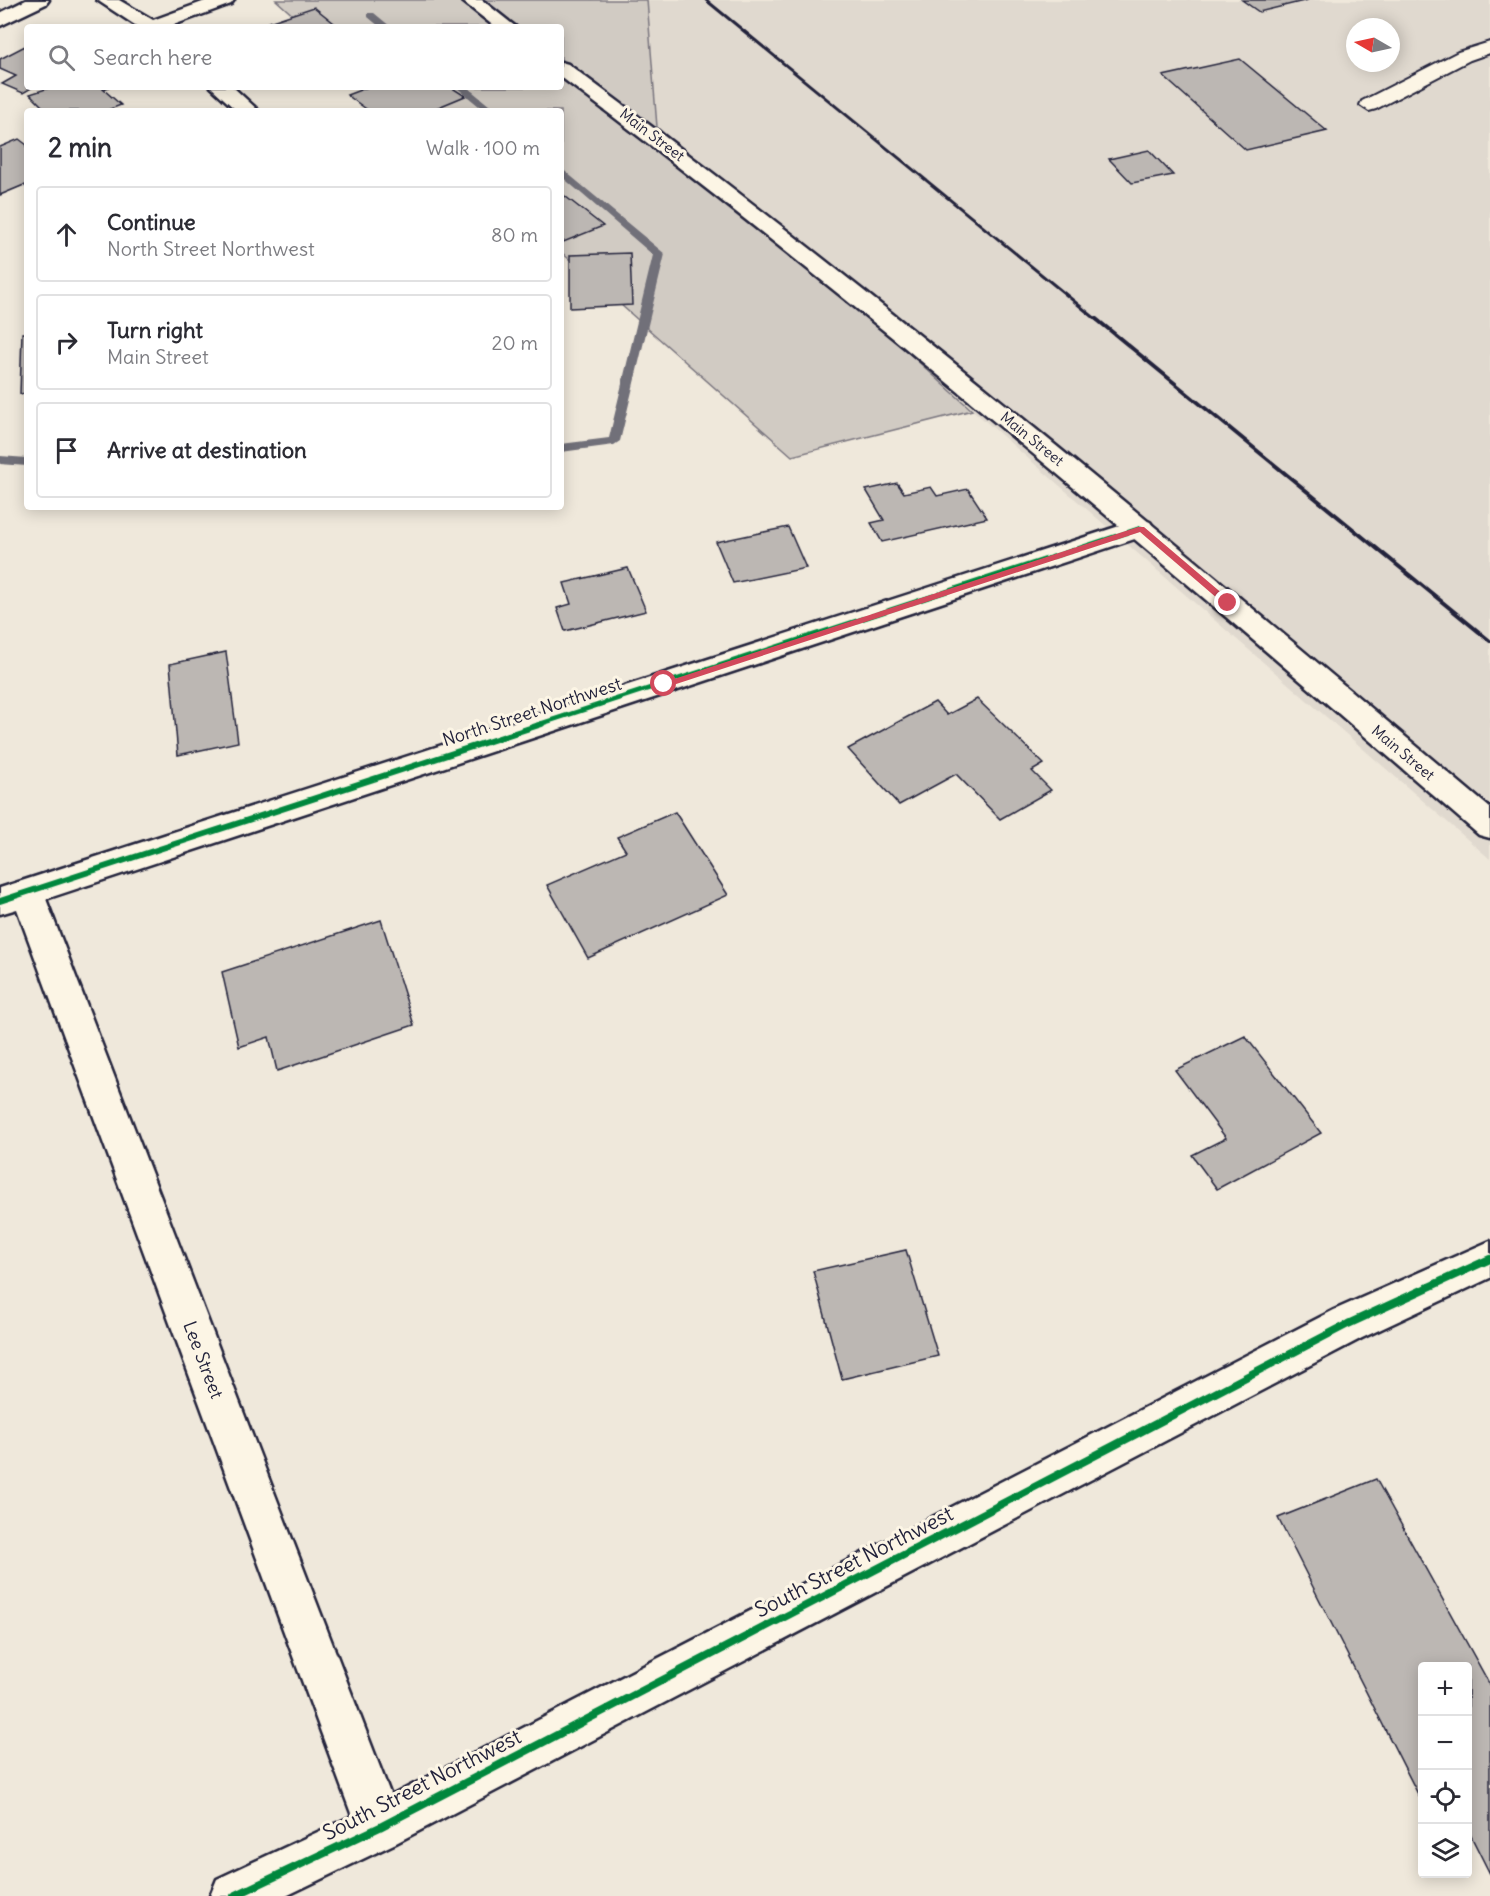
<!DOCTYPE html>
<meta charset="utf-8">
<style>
body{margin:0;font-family:Delius,sans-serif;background:#f7f7f7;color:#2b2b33}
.controls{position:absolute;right:18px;bottom:18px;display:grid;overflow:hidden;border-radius:6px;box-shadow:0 3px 15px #0003}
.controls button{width:54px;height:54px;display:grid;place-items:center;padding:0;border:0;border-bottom:2px solid #e1e1e2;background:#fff;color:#2b2b33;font:30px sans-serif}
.compass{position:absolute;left:1346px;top:18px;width:54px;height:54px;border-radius:50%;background:#fff;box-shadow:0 3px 15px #0003;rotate:279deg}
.stop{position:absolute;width:18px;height:18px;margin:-14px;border:4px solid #d1495b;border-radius:50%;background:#fff}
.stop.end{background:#d1495b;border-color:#fff;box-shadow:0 2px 6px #0008}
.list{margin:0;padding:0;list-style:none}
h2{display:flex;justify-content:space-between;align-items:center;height:78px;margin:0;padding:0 24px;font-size:26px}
h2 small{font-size:20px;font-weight:400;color:#7c7c81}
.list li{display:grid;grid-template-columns:39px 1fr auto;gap:18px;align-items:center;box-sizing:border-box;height:96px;margin:0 12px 12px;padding:0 12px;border:2px solid #e1e1e2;border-radius:6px}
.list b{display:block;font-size:22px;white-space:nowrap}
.list p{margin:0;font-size:20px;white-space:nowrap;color:#7c7c81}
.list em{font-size:20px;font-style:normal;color:#7c7c81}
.icon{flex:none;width:33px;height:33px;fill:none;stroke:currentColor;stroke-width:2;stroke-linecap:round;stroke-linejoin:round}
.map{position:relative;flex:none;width:1490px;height:1896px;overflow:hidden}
.search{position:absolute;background:#fff;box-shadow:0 3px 15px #0003;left:24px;top:24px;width:540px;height:66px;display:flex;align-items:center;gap:15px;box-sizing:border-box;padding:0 21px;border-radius:6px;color:#7c7c81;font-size:22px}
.panel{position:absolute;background:#fff;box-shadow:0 3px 15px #0003;left:24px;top:108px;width:540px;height:402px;border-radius:6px}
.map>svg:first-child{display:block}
</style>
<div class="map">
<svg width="1490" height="1896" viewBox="0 0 1490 1896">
<rect width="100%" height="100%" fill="#efe8db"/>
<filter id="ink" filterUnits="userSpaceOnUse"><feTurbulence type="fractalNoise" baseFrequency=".0167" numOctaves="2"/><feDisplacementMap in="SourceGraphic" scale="12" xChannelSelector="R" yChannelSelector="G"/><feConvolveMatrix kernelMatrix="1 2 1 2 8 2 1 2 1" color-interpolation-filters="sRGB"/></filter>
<g filter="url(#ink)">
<!-- built -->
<path fill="#e0d9cf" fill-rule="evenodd" d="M647 0H1490V859L878 328 774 228 657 127ZM1355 27H1391V63H1355Z"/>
<!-- green -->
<path fill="#d1cbc3" stroke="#7a767f" stroke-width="1.5" d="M276 0H647L657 127 972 410 792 456 561 252V111H402L374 87H561V27H306Z"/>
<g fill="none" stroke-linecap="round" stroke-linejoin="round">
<!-- stream -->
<path fill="#716f79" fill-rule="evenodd" d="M368 13H374L391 27H380L368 17Z
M456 87H467L496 111H485Z
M561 168 665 254 620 441 614 445 561 452V444L609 438 653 255 561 176Z
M0 456 27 458V466L0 464Z"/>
</g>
<!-- building -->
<path fill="#bcb7b3" stroke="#22223b" stroke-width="1.5" d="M1242 0H1308L1259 12Z
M314 7 339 27H263L260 25Z
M27 45V87H33L23 93 2 84 16 76 0 69V59Z
M1240 59 1327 131 1246 150 1163 76Z
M52 87H109L103 89 121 105 105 111H47L30 94Z
M368 87H451L465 96 429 111H369L347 95Z
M19 139 27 145V188L24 185 0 195V147Z
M1149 150 1173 175 1132 183 1109 159Z
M561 193 603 226 561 243Z
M630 253 632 305 570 308V255Z
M22 333H27V393L20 394Z
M897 483 904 493 931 487 937 496 968 489 987 518 882 542 871 523 884 520 866 490Z
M788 527 806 568 733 583 716 542Z
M628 568 646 611 565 631 557 608 571 604 564 583Z
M226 652 238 742 178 755 170 664Z
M977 699 1044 764 1032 771 1051 790 1000 819 956 774 899 805 848 749 935 702 947 715Z
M675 812 728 895 588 958 547 885 626 851 617 837Z
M381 920 414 1025 277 1071 269 1037 239 1047 222 972Z
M1245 1036 1321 1133 1217 1189 1192 1155 1226 1138 1175 1070Z
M906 1250 938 1356 842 1379 813 1271Z
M1376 1479 1490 1685V1874L1468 1830V1666H1422V1802L1278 1518Z"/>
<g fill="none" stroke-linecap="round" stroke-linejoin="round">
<!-- service casing -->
<g stroke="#22223b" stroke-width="4">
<path id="service" d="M1490 42V53L1470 60 1376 109 1369 111 1360 105 1362 101 1458 52Z"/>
</g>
<!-- minor casing -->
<g stroke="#22223b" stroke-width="5">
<path id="minor" d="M26 0H49L46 4 0 26V13Z
M97 0H119L153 20 208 0H234L231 4 168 27H138Z
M211 87H233L259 111H237Z
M1141 519 1150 522 1154 528 1150 534 46 899 391 1796 1334 1310 1490 1241V1278L1362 1338 396 1843 286 1896H210L217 1879 352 1816 17 909 0 914V888Z"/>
</g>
<!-- tertiary casing -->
<g stroke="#22223b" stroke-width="5">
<path id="tertiary" d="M461 0H482L516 27H495Z
M561 62 568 64C886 299 1188 553 1490 808V838L1479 835C1179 575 878 316 561 77Z"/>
</g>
<!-- service -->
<use href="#service" fill="#fcf5e5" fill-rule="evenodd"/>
<!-- minor -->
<use href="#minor" fill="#fcf5e5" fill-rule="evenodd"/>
<!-- tertiary -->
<use href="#tertiary" fill="#fcf5e5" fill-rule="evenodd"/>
<!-- rail-far1 -->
<path stroke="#22223b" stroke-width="3" d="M706 0 1097 320"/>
<!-- rail -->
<path stroke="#22223b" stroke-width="4" d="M1095 318 1490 641"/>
<!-- cycleway-far2 casing -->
<g stroke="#fcf5e5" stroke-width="8">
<path id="cycleway-far2" d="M537 725 1141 528"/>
</g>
<!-- cycleway-far1 casing -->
<g stroke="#fcf5e5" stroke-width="10">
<path id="cycleway-far1" d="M0 901 542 724"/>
</g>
<!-- cycleway casing -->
<g stroke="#fcf5e5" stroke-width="11">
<path id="cycleway" d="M234 1896 380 1827 1348 1324 1490 1259"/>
</g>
<!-- cycleway-far2 -->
<use href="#cycleway-far2" stroke="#00873e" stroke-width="4.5"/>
<!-- cycleway-far1 -->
<use href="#cycleway-far1" stroke="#00873e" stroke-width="6"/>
<!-- cycleway -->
<use href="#cycleway" stroke="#00873e" stroke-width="8"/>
</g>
</g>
<!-- route -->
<path fill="#d1495b" d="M1138 527H1144L1231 601V605H1225L1140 532 667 687 659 684Z"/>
<g text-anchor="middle" stroke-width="6" stroke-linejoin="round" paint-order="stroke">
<!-- far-street labels -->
<g font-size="15" fill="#22223b" stroke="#fcf5e5">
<text transform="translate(652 135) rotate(37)" y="5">Main Street</text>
<text transform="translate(1032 439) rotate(39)" y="5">Main Street</text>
<text transform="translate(1403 753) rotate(40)" y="5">Main Street</text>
</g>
<!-- street labels -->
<g font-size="18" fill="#22223b" stroke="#fcf5e5">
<text transform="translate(532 712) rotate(-18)" y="6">North Street Northwest</text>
<text transform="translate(203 1360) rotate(69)" y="6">Lee Street</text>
</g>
<!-- near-street labels -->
<g font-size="21" fill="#22223b" stroke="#fcf5e5">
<text transform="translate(854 1562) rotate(-27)" y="7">South Street Northwest</text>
<text transform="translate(422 1785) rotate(-27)" y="7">South Street Northwest</text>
</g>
</g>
</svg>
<div class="controls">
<button>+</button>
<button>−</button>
<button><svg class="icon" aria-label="locate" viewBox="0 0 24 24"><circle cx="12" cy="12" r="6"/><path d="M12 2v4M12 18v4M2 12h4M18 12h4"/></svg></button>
<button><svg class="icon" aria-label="layers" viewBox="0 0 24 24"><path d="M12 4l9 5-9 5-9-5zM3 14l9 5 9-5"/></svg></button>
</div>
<svg class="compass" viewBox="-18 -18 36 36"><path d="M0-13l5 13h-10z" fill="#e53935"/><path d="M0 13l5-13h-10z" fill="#7c7c81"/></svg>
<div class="stop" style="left:664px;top:684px"></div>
<div class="stop end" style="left:1228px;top:603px"></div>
<div class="search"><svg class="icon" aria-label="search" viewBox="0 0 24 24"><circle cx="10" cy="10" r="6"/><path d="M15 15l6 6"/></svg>Search here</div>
<section class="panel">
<h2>2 min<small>Walk · 100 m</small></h2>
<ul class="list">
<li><svg class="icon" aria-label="ahead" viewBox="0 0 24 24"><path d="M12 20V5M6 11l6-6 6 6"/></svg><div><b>Continue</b><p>North Street Northwest</p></div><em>80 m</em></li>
<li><svg class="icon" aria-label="right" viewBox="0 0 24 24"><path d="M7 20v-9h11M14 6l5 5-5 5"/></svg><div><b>Turn right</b><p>Main Street</p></div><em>20 m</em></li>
<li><svg class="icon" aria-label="arrive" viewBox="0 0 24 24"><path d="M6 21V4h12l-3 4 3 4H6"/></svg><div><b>Arrive at destination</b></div></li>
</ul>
</section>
</div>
